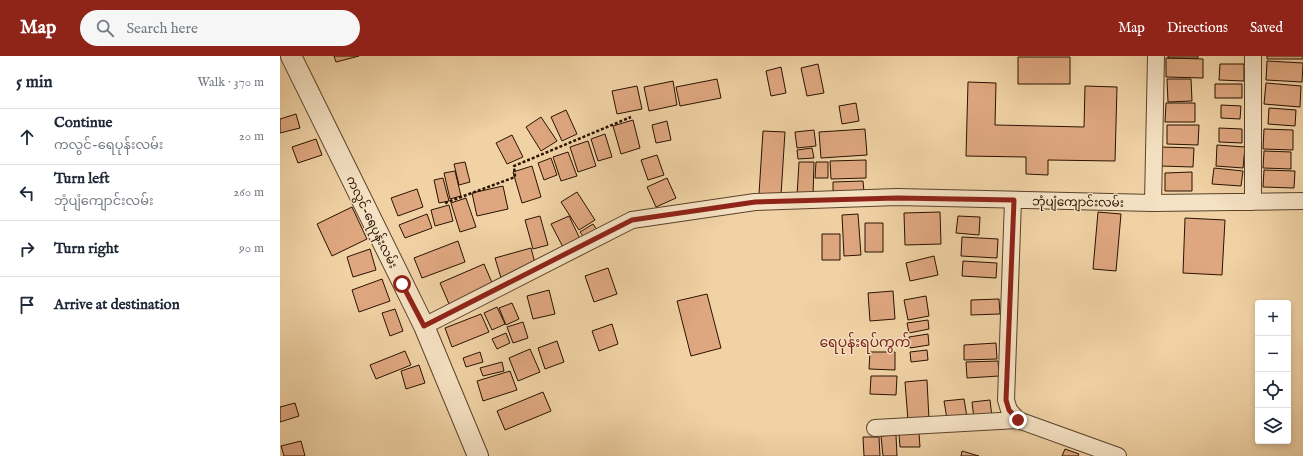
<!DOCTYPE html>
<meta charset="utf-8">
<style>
body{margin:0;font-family:"IM FELL English","Noto Sans Myanmar",serif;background:#f6f6f7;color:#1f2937}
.controls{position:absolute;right:12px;bottom:12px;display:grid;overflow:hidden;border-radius:4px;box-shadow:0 2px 6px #0003}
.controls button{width:36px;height:36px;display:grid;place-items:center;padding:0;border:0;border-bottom:1px solid #e0e1e3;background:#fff;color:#1f2937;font:20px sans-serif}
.stop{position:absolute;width:12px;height:12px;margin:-9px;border:3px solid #8f2418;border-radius:50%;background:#fff}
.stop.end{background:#8f2418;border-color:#fff;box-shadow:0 1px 4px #0008}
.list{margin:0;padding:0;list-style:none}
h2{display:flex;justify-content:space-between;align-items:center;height:52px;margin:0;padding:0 16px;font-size:17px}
h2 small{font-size:13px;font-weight:400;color:#747a83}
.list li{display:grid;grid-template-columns:26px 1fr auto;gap:12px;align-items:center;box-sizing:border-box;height:56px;padding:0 16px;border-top:1px solid #e0e1e3}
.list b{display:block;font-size:15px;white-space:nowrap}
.list p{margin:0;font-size:13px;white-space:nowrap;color:#747a83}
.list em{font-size:13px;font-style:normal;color:#747a83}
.icon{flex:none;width:22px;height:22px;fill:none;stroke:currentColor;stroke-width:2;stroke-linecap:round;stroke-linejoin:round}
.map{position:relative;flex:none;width:1023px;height:400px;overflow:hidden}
header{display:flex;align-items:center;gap:24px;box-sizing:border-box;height:56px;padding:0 20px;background:#8f2418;color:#fff}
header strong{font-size:19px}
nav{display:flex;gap:22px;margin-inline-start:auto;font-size:14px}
.search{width:280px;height:36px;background:#f6f6f7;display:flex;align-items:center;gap:10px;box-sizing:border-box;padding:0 14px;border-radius:22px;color:#747a83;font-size:15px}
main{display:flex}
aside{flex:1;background:#fff}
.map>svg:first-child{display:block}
</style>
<header>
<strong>Map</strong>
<div class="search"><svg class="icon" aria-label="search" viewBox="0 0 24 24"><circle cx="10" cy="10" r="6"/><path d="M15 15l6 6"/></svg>Search here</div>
<nav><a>Map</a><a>Directions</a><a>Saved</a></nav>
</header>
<main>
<aside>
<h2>5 min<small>Walk · 370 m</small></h2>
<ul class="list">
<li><svg class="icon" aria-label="ahead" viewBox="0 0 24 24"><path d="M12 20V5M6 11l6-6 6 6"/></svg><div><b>Continue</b><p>ကလွင်-ရေပုန်းလမ်း</p></div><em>20 m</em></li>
<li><svg class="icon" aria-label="left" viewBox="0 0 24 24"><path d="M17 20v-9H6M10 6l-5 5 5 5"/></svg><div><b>Turn left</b><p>ဘုံပျံကျောင်းလမ်း</p></div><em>260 m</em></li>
<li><svg class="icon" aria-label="right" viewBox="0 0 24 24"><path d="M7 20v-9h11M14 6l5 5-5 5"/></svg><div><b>Turn right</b></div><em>90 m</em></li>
<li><svg class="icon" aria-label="arrive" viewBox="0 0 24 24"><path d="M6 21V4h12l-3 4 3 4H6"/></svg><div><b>Arrive at destination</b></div></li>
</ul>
</aside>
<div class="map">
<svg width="1023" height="400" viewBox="0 0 1023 400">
<rect width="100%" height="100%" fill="#f0d2a5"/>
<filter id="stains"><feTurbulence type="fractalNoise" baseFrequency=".005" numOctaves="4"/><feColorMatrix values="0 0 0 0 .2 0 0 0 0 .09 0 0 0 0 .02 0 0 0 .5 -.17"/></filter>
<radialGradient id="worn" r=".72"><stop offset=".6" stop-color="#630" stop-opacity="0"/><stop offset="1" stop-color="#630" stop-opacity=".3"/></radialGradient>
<!-- building -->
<path fill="#dfa780" stroke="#291200" d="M54 0H79L56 6Z
M888 0H918V2H888Z
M987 0H1023V3H987Z
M738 1H790V28H738Z
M886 2 923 3V22L886 21Z
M987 5 1023 7 1022 26 986 24Z
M538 8 544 37 527 40 521 12Z
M940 8H964V25L939 24Z
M501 11 506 37 491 40 486 15Z
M437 23 441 42 400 50 396 31Z
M887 23H911L912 45 888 46Z
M393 25 397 49 369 55 364 31Z
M688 26 716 27 715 69 804 71 805 30 837 31 835 105 768 104V119L746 118V101L686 100Z
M986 27 1021 30 1020 51 984 48Z
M935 28H962V42H935Z
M357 30 362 53 337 58 332 35Z
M576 47 579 65 562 68 559 50Z
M886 47H915V66H885Z
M941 49 961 50 960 63 941 62Z
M989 52 1016 54 1015 70 988 68Z
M286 54 297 78 282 85 271 61Z
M16 58 20 72 0 77V63Z
M261 61 277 85 261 95 246 71Z
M353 64 360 92 341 98 333 70Z
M387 65 391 84 376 87 372 69Z
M887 69H919L918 89 887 88Z
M939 72 962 73V87L939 86Z
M585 73 587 99 541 102 539 76Z
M984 73 1013 74V94L983 93Z
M534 74 536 90 517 92 515 76Z
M483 75 505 76 501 139 479 138Z
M325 78 332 101 318 105 311 83Z
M232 79 243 101 227 108 216 87Z
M36 83 42 99 18 107 12 91Z
M308 85 316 110 298 116 290 91Z
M937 89 965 91 963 112 936 110Z
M881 91 914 92 913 111 880 110Z
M532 92 534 102 518 103 517 94Z
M984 95 1011 96V113L983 112Z
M288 96 297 120 281 125 273 101Z
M377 99 384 119 368 124 361 104Z
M271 102 277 119 264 124 258 107Z
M586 104V122L551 123 550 105Z
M185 106 190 126 179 129 174 108Z
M519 106H534L533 140H517Z
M536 106H548V122H535Z
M252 110 261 141 242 147 233 116Z
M934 112 963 115 961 130 932 128Z
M984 114 1015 115 1014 132 983 131Z
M175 115 181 140 170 143 164 117Z
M912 116V135H885V117Z
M163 122 169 145 159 147 154 124Z
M387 122 396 142 376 151 367 131Z
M583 125 584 136 553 137V126Z
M223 130 228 153 197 160 192 137Z
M137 133 143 151 118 160 111 142Z
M297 136 315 164 299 174 281 146Z
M186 142 196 171 180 176 171 147Z
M169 149 173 165 155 170 151 154Z
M72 151 87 183 52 200 37 168Z
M660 156 661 188 625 189 624 157Z
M818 156 841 158 836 215 813 213Z
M147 158 152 172 125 182 119 169Z
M578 158 581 199 564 200 562 159Z
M260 160 268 189 253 193 245 164Z
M289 160 301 185 284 193 271 168Z
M678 160 700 161 699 179 676 177Z
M905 162 945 164 942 219 903 217Z
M585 167H603V196H585Z
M313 168 319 177 307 185 300 176Z
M542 178H560V204H542Z
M682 181 718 183 717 202 681 200Z
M178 185 185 206 142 222 134 202Z
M251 192 256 211 221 222 215 202Z
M90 193 96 214 73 221 67 201Z
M654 200 658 219 630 225 626 207Z
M683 205 717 207 716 222 682 220Z
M204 208 213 229 169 248 160 227Z
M328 212 337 238 314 246 305 220Z
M102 223 110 245 79 256 72 234Z
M269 234 275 258 253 263 247 240Z
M613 235 615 263 590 265 588 237Z
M427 238 441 292 411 300 397 245Z
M646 240 649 260 628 264 624 244Z
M719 243 720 258 691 259V244Z
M232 247 239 263 226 269 219 252Z
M217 251 225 268 212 274 204 257Z
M115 253 123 275 110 280 102 257Z
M201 258 209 276 172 291 165 272Z
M648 264 649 273 629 277 627 267Z
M243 266 248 282 233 287 227 271Z
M332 268 338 288 319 295 312 275Z
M226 277 230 287 217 293 212 283Z
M648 278 649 289 630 292 629 281Z
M277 285 284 306 265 313 258 292Z
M716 287 717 303 684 304V289Z
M250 293 260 316 238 325 229 302Z
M647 294 648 304 631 306 630 296Z
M125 295 131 309 96 323 90 309Z
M200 296 203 306 186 311 183 302Z
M590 296H615V314L589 313Z
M718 305 719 320 687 322 686 306Z
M222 306 224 315 203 320 200 312Z
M139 309 145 327 126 333 121 315Z
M230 315 237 334 203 345 197 325Z
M591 320H617L616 339 590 338Z
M647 324 649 364 628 365 625 326Z
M263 336 271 355 225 374 217 355Z
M684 343 687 361 667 363 664 345Z
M710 344 712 361 694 363 692 346Z
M15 347 19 360 0 366V351Z
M639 377 640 391H620L619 378Z
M616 379 617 400H603L601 380Z
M583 381H599L600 400H584Z
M21 385 25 400H4L1 390Z
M785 393 799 398 798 400H782Z
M682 395 699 400H681Z"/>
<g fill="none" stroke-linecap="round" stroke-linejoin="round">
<!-- minor casing -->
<g stroke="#5b4229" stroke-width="18">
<path id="minor" d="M973 0V146
M733 144 726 344 729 354 738 364
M873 147 876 0
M144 270 352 164 475 146 617 141 873 147 1023 145
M595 372 738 364 838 400"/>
</g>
<!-- tertiary casing -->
<g stroke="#5b4229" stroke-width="22">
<path id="tertiary" d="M11 0 144 270 198 400"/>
</g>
<!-- path -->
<path stroke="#291200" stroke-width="2.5" stroke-dasharray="3 2" stroke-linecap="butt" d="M165 147 235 121 234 110 351 61"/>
<!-- minor -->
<use href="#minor" stroke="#f5e2c4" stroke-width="16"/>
<!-- tertiary -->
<use href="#tertiary" stroke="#f5e2c4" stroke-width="20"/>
</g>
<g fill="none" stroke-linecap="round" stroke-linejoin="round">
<!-- route -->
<path stroke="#8f2418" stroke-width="5" d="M122 228 144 270 352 164 475 146 617 142 734 144 726 344 729 354 738 364"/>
</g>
<g text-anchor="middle" stroke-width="3" stroke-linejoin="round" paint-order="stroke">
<!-- street labels -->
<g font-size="12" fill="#291200" stroke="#f5e2c4">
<text transform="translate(798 146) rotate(1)" y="4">ဘုံပျံကျောင်းလမ်း</text>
<text transform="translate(92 166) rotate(64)" y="4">ကလွင်-ရေပုန်းလမ်း</text>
</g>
<!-- quarter labels -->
<g font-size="14" fill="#7a1f14" stroke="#f5e2c4">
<text x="585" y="291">ရေပုန်းရပ်ကွက်</text>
</g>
</g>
<rect width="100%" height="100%" filter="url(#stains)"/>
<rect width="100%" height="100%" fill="url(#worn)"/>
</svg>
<div class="controls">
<button>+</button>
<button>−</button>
<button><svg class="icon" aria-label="locate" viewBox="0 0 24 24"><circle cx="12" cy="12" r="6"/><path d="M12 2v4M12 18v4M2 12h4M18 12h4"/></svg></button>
<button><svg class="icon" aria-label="layers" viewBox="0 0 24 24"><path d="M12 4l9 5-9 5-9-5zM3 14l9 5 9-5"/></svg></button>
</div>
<div class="stop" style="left:122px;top:228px"></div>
<div class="stop end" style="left:738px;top:364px"></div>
</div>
</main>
